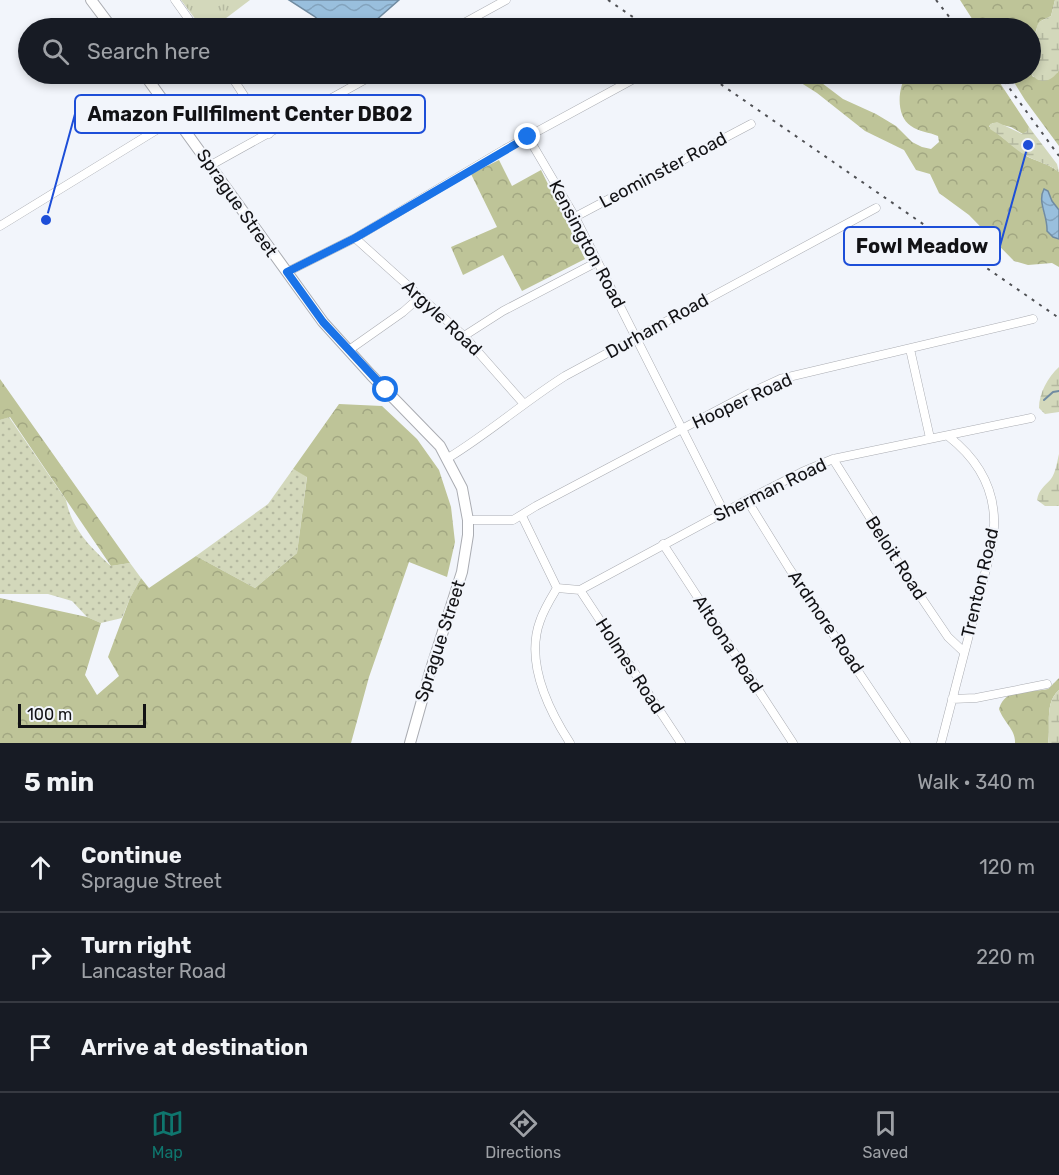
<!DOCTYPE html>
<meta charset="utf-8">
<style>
body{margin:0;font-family:Rubik,sans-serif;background:#20242c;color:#f1f3f6}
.scale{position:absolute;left:18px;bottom:15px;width:128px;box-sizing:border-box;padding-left:6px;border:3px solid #121215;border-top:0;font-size:16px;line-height:21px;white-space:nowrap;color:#121215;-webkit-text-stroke:4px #f2f5fb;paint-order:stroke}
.stop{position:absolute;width:18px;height:18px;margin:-14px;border:4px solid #1a73e8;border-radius:50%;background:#fff}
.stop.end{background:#1a73e8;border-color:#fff;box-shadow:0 2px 6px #0008}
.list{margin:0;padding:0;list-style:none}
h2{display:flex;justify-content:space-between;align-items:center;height:78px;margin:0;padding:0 24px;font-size:26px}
h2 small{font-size:20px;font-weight:400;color:#9ea1a6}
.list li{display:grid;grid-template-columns:39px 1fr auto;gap:18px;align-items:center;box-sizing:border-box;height:90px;padding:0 24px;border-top:2px solid #363941}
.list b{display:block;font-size:22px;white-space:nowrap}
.list p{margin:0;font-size:20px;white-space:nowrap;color:#9ea1a6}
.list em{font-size:20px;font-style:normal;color:#9ea1a6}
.icon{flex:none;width:33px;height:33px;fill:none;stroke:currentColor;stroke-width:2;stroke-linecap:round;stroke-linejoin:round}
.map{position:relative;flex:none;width:1059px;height:743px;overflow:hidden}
.search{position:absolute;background:#171b24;box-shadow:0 3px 9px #0003;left:18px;right:18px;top:18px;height:66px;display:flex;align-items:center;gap:15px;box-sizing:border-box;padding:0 21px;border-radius:33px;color:#9ea1a6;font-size:22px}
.sheet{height:348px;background:#171b24}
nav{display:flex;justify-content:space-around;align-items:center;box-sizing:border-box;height:84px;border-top:2px solid #363941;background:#171b24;font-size:16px;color:#9ea1a6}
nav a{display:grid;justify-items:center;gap:3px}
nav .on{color:#0f766e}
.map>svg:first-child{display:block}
</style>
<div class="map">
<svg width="1059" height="743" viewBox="0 0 1059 743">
<defs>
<pattern id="grass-dots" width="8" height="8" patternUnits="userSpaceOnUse" patternTransform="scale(1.5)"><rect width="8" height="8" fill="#d3d8bb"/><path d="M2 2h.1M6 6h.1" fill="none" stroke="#b4b8a0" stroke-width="1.8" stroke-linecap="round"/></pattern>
<pattern id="forest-crowns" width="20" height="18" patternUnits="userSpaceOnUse" patternTransform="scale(1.5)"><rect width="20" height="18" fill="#bec498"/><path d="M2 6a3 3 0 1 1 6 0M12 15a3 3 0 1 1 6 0" fill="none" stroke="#a2a782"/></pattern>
<pattern id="wetland-marsh" width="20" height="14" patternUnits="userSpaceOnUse" patternTransform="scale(1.5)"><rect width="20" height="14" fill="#d3d8bb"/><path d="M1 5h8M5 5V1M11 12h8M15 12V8" fill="none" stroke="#b4b8a0"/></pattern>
<pattern id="park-tufts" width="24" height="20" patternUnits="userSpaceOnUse" patternTransform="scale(1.5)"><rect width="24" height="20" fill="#d3d8bb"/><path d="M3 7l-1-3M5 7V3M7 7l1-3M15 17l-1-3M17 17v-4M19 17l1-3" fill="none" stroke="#b4b8a0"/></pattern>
<pattern id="water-waves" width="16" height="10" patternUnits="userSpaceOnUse" patternTransform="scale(1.5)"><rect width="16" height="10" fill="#99bfdd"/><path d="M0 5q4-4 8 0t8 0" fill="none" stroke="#83a3bd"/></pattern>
</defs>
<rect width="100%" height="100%" fill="#f2f5fb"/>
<!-- grass -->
<path fill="url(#grass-dots)" d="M9 417 66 500C72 529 90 547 111 566L130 563 141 578 130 598 122 618 101 623 87 617 72 601 48 594H0V420Z
M293 469 307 476 297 553 255 588 196 556 268 504Z"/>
<!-- forest -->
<path fill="url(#forest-crowns)" d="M960 0H1055L1051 16C1048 18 1044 19 1041 21 1036 25 1034 40 1031 47L1030 28H978Z
M1059 70V146L1025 100 1009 74 1031 73 1033 77 1057 73Z
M787 74H810L843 99 876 114 896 126 912 142 922 147 931 149 939 142 938 136C929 132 919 132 911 126 895 115 898 87 907 74H994L1029 127 1028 132 1023 134 1011 127 993 123 989 126C993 130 1023 154 1028 157 1039 162 1049 164 1059 172V210L1052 201 1048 191 1042 206 1050 235 1059 239V267L1052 263 1028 265 1014 261 969 215 939 193 930 174 916 170 904 150 865 131 817 93Z
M499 160 512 186 541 170 585 259 522 291 503 255 463 275 451 247 497 227 471 174Z
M0 379 130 563 111 566 10 417 0 420Z
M339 404 382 406 417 439 439 470 451 507 455 542 447 577 409 562 369 677 351 743H0V598L87 617 101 623 85 675 97 695 119 676 108 657 130 598 141 578 149 588 196 556 255 588 297 553 307 477 293 469Z
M1059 678V690C1044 703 1051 725 1048 743H1015C1016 730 1004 723 999 709 1006 686 1029 693 1048 689Z"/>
<!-- wetland -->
<path fill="url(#wetland-marsh)" d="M1055 0H1059V70C1052 82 1039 86 1031 73V47L1035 37 1037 26 1039 22 1051 16Z
M997 122 1022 134 1027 131 1029 127 1057 164 1059 172C1048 163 1036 162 1025 155 1013 148 1003 137 990 129V124Z
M1059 367V412L1045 414 1039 408C1039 393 1048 377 1059 367Z
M1059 454V506H1045L1037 500C1039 489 1044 487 1051 479 1056 472 1057 462 1059 454Z
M1059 690V743H1048C1051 725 1044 703 1059 690Z"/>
<!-- park -->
<path fill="url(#park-tufts)" d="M181 0H250L213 28H202Z"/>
<!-- water -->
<path fill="url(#water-waves)" stroke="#708ba1" stroke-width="1.5" d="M289 0H399L367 28H328L314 16Z
M1044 189 1048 191 1052 201 1059 210V239L1053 237 1047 231C1048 216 1037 202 1044 189Z"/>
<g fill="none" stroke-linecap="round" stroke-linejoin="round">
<!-- stream -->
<path stroke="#708ba1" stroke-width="2" d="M1044 400 1053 392 1059 391"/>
<!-- street casing -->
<g stroke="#aaacb2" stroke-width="9">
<path id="street" d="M175 0 195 28
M455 28 506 0
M230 74 269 134
M235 81 246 74
M528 137 575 217 724 512
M211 165 375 74
M575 217 751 124
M0 226 176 118
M355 238 464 336 524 404
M287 272 355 238 505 149 643 74
M464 336 503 311 597 262
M910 349 930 438
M349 350 403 312 420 297
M448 458C489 433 524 402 565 376L876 208
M833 459 908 578 948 637 964 652
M747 500 789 568 906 743
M522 516 557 588
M468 520H513L536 506 750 393 780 379 1033 319
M663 544 793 743
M557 588 580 590 747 500 802 472 833 459 1031 418
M557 588C551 598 544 609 540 621 525 662 548 709 570 743
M580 590 681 743
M952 699 976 698 1047 684
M941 743 990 554C1002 506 988 467 948 436"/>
</g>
<!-- secondary casing -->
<g stroke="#aaacb2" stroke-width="12">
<path id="secondary" d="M91 0 112 28
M144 74 323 322 371 375 440 446 462 488 468 520V535L462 572 430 672 410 743"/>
</g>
<!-- street -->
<use href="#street" stroke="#fff" stroke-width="8"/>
<!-- secondary -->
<use href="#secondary" stroke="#fff" stroke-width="10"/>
<!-- rail -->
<path stroke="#4f5054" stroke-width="2" stroke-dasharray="3 6" stroke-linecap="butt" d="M608 0 649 28
M936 0 958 28
M706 74 1059 318
M999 74 1059 156"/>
</g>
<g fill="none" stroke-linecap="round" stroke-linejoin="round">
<!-- route -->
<path stroke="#1a73e8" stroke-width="8" d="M386 390 323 322 287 272 355 238 528 137"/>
</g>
<g text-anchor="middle" stroke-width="4.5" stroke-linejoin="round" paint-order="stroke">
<!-- street labels -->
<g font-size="18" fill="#121215" stroke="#f2f5fb">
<text transform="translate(663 170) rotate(-28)" y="6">Leominster Road</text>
<text transform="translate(237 203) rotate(55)" y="6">Sprague Street</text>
<text transform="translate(587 244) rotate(62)" y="6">Kensington Road</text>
<text transform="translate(442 318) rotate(43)" y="6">Argyle Road</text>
<text transform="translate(657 326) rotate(-29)" y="6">Durham Road</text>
<text transform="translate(742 401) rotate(-25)" y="6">Hooper Road</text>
<text transform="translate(770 490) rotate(-26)" y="6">Sherman Road</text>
<text transform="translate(896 558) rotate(57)" y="6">Beloit Road</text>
<text transform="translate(980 583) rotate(-77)" y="6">Trenton Road</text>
<text transform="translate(826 622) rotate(56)" y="6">Ardmore Road</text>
<text transform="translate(440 641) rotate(-72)" y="6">Sprague Street</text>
<text transform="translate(728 644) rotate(57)" y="6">Altoona Road</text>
<text transform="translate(630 666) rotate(57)" y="6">Holmes Road</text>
</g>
</g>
<!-- callouts -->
<path fill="none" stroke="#1d4ed8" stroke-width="2" d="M46 220L75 114M1028 145L1000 246"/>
<g fill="#1d4ed8" stroke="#f2f5fb" stroke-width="2">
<circle cx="46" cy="220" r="6"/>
<circle cx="1028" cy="145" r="6"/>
</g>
<g fill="#f2f5fb" stroke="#1d4ed8" stroke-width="2">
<rect x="75" y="95" width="350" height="38" rx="6"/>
<rect x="844" y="227" width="156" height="38" rx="6"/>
</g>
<g font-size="20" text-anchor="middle" font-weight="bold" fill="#121215">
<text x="250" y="121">Amazon Fullfilment Center DB02</text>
<text x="922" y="253">Fowl Meadow</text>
</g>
</svg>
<div class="scale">100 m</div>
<div class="stop" style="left:386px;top:390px"></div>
<div class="stop end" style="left:528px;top:137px"></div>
<div class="search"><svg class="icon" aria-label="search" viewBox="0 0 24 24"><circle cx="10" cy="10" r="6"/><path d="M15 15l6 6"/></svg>Search here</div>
</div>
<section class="sheet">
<h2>5 min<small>Walk · 340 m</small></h2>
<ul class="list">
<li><svg class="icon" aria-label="ahead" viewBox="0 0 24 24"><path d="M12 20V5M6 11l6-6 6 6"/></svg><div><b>Continue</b><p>Sprague Street</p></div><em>120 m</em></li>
<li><svg class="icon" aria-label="right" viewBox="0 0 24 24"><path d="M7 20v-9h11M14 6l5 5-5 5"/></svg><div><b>Turn right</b><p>Lancaster Road</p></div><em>220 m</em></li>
<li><svg class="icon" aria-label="arrive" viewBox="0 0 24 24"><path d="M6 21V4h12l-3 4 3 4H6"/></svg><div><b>Arrive at destination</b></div></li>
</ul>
</section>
<nav>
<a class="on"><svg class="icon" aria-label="map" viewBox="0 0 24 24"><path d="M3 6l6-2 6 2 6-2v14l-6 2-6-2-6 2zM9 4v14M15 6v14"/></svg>Map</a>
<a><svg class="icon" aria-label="directions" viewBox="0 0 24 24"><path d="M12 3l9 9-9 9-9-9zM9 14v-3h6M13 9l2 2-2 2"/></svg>Directions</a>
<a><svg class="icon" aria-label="saved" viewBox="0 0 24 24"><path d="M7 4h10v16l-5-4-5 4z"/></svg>Saved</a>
</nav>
